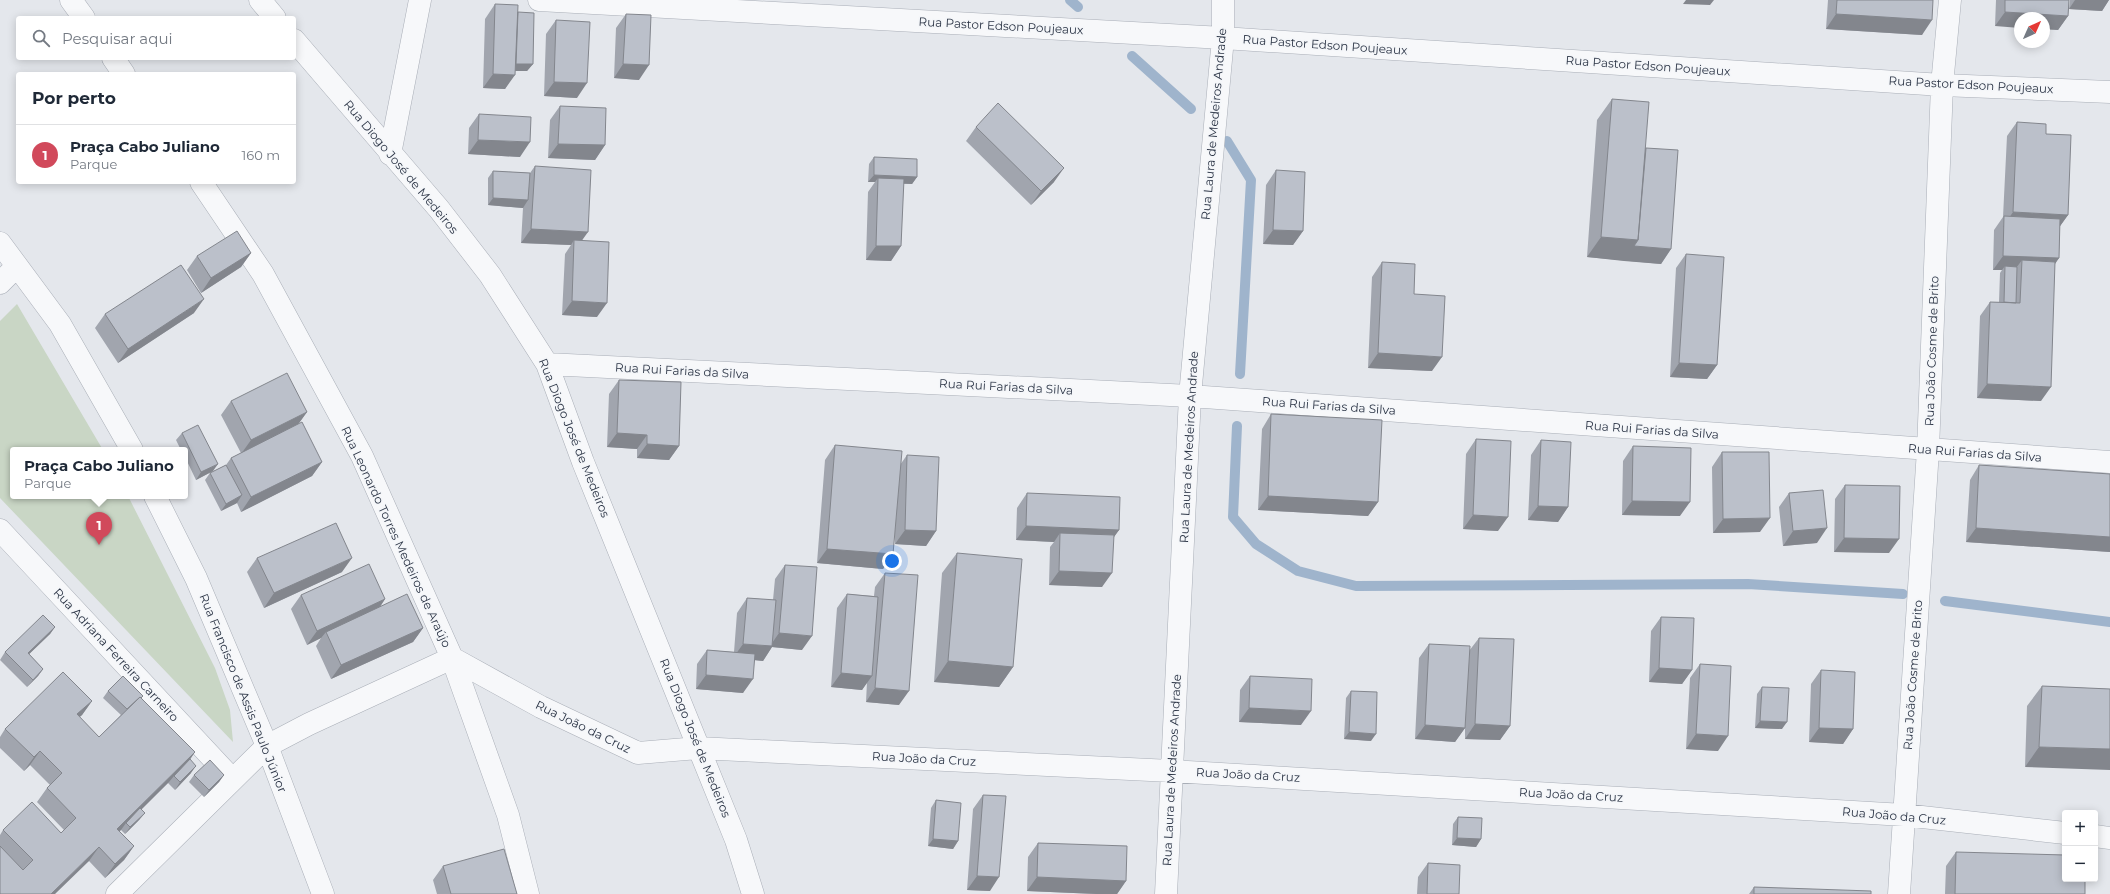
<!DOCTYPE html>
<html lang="pt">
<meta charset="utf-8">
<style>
body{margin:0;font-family:Montserrat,sans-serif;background:#f2f2f3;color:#1f2937}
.controls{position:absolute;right:12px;bottom:12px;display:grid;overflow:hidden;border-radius:4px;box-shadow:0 2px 10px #0003}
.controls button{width:36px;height:36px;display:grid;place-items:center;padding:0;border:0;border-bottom:1px solid #e0e1e3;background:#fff;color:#1f2937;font:20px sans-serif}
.compass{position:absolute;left:2014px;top:12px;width:36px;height:36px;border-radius:50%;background:#fff;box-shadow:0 2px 10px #0003;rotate:45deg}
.you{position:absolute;left:892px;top:561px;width:14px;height:14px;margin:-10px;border:3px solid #fff;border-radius:50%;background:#1a73e8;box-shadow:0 0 0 6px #1a73e833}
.badge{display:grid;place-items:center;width:26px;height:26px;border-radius:50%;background:#d1495b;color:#fff;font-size:13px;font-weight:700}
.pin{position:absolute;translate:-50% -33px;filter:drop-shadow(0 1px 2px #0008)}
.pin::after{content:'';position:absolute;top:21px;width:14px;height:12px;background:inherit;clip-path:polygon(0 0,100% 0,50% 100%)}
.popup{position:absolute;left:10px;top:447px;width:178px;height:52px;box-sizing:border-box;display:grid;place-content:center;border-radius:4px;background:#fff;filter:drop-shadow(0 1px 3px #0005);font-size:13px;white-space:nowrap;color:#747a83}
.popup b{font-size:15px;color:#1f2937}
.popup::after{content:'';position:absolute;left:50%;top:100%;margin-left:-8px;border:8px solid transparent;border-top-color:#fff}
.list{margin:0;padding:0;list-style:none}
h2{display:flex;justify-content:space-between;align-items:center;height:52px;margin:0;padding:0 16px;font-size:17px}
h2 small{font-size:13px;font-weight:400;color:#747a83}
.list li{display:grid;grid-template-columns:26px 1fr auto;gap:12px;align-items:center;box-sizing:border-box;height:60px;padding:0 16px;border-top:1px solid #e0e1e3}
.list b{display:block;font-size:15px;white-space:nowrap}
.list p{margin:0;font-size:13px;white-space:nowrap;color:#747a83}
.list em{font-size:13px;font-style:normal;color:#747a83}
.icon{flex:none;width:22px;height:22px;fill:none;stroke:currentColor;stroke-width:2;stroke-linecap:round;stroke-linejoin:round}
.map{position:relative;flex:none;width:2110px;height:894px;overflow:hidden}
.search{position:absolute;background:#fff;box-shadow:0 2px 10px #0003;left:16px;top:16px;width:280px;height:44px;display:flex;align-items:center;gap:10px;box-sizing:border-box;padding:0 14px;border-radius:4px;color:#747a83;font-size:15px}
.panel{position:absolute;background:#fff;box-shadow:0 2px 10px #0003;left:16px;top:72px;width:280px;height:112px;border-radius:4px}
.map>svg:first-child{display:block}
</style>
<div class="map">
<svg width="2110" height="894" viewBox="0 0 2110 894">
<rect width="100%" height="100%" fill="#e4e7ec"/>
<!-- green -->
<path fill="#c9d6c5" d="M17 304 103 450H13V496H128L215 668 230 710 233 742 0 498V321Z"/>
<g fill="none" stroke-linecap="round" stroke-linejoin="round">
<!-- stream -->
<path stroke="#9fb4cc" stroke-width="10" d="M1070 0 1078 7
M1132 56 1191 109
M1227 141 1251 180 1240 374
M1237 426 1233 517 1256 544 1298 571 1356 586 1748 584 1903 594
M1945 601 2110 622"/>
<!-- street casing -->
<g stroke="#a9aeb7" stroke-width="23">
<path id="street" d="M71 0 84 18
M260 0 275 18
M539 0 1223 38 1942 85 2110 92
M294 40 439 209 490 275 547 364 583 462 736 840 753 894
M113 58 124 74
M390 154 420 0
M201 182 263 274 362 456 452 658 508 815 528 894
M0 243 60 324 132 450
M0 283 17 266
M547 364 1190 396 2110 462
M155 496 196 578 267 746 323 894
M0 530 232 779
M2095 836 2110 838
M117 894 267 746 309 724 452 658 541 707 638 753 698 748 1171 771 1904 815 2065 833
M1166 894 1190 396 1223 38V0
M1899 894 1928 450 1942 85 1950 0"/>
</g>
<!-- street -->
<use href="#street" stroke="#f7f8fa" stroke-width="22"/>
</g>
<!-- wall -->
<path fill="#a1a5ae" d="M1828 0H1933L1922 35 1826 29Z
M1996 0H2069L2068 16 2058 30 2044 29V18L1995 26Z
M2070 0H2109L2102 11 2069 9Z
M495 4 518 12 533 64 527 71H515L505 89 483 88 485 19Z
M626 14 639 80 614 78 616 28Z
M556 20 577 98 544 96 546 34Z
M1612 99 1646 148 1671 249 1661 264 1587 257 1597 120Z
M560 106 605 145 595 160 548 158 550 120Z
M479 114 520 157 468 154 469 128Z
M2017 122 2046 134 2068 215 2060 226 2059 258 2055 263 2041 401 1977 398 1980 316 1990 302H1999L2000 273 2002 270H1993L1994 230 2003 217 2007 136Z
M976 127 1054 182 1031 205 966 141Z
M874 157 917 177 912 184H903L901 246 891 261 866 260 868 192 875 182H868L869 164Z
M535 166 581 240 597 317 562 315 565 254 571 245 521 243 523 208 488 205V178L493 171 530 173Z
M1276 170 1303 231 1293 245 1263 244 1266 185Z
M251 253 241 267 201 293 187 270 197 256Z
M1686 254 1717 365 1707 379 1670 377 1676 268Z
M1382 262 1414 294 1432 371 1368 368 1372 277Z
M194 313 118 363 95 328 105 314Z
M619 380 679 446 669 460 637 458V449L607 447 609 394Z
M231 401 307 412 298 424 322 462 312 476 241 512 237 503 221 511 205 480 210 473 226 465 231 458 241 453 221 415Z
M1271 414 1378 502 1368 516 1258 510 1262 429Z
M182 433 213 471 196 480 185 457V450H181L176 440Z
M1476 439 1498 531 1463 529 1466 454Z
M1541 440 1568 507 1558 522 1528 520 1531 455Z
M835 445 900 465 907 455 936 531 926 546 895 544V526L893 554 883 569 817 563 825 460Z
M1633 446 1680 516 1622 515 1623 461Z
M1722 452 1760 532 1713 533 1712 467Z
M1979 465 2110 474V552L1966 542 1970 480Z
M1845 485 1889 553 1834 552 1835 499Z
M1027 493 1119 530 1113 538 1102 587 1049 585 1050 547 1054 542 1016 540 1017 508Z
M1789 493 1817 543 1783 546 1779 507Z
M957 553 1013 667 999 687 934 682 942 573Z
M257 558 342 572 264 608 247 572Z
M785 565 802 650 772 647 763 661 755 660 743 693 696 689 697 664 707 650 734 652 737 613 747 598 773 600 775 579Z
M885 573 899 705 866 702 867 682 862 690 831 687 837 608 847 594 874 596 875 587Z
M301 595 385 599 380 607 423 628 413 642 331 679 316 646 321 638 307 645 291 609Z
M1661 617 1692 670 1682 684 1649 682 1651 631Z
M55 627 50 634 29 654 43 669 38 676 27 687 0 660 5 652Z
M1479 638 1510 726 1500 740 1465 739V728L1455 742 1415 739 1419 658 1429 644 1469 651Z
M1700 664 1718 751 1686 749 1690 678Z
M1821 670 1853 729 1843 744 1809 742 1811 684Z
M1250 676 1301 725 1239 722 1240 690Z
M2042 686 2110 689 2025 767 2027 706Z
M1762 687 1782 729 1755 728 1757 694Z
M108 691 141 698 195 752 190 759 191 773 175 790 168 783 169 782 141 809 145 813 139 820 125 834 121 830 119 831 134 846 124 860 105 878 89 861 0 894V835L3 830 61 833 64 830 37 802 47 788 50 785 30 765 24 771 0 748V737L5 729 92 701 82 715 79 717 99 737 121 715 103 698Z
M1351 691 1371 741 1344 739 1346 698Z
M194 775H224L219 782 204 797 189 782Z
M983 795 990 891 967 890 973 809Z
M936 800 958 841 953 849 928 846 931 808Z
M1458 817 1481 839 1476 847 1452 845 1453 824Z
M1038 843 1126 881 1117 894H1097L1027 891 1028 857Z
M1956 852 2085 894H1945L1946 866Z
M1428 863 1459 894H1417L1418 877Z
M443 866 517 894H437L433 880Z
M1754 887 1871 894H1749Z"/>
<!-- shaded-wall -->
<path fill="#83868d" d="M1686 0H1714L1710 5 1683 4Z
M2075 0H2109L2102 11 2069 9Z
M2005 12 2068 16 2058 30 2044 29V18H2020V28L1995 26Z
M1836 14 1932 20 1922 35 1826 29Z
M511 64H533L527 71H506Z
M623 64 649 65 639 80 614 78Z
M493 74 515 75 505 89 483 88Z
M554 82 587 83 577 98 544 96Z
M478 140 530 142 520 157 468 154Z
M558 144 605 145 595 160 548 158Z
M1064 168 1054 182 1031 205 1041 191Z
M874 175 917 177 912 184 878 182V178L875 182H868Z
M493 198 528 200 523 208 488 205Z
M2013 212 2068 215 2058 229 2003 227Z
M531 229 588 232 578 246 574 240 571 245 521 243Z
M1273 230 1303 231 1293 245 1263 244Z
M1601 237 1638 240 1624 261 1587 257Z
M876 246H901L891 261 866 260Z
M1634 246 1671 249 1661 264 1624 261Z
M251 253 241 267 201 293 211 278Z
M2003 256 2059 258 2049 273 2022 260 2014 271 2005 266 2002 270H1993Z
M204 299 194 313 118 363 128 349Z
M572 301 607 303 597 317 562 315Z
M1378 353 1442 357 1432 371 1368 368Z
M1679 363 1717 365 1707 379 1670 377Z
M1987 384 2051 387 2041 401 1977 398Z
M307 412 297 426 241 454 251 440Z
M617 433 647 435 637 449 607 447Z
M647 444 679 446 669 460 637 458Z
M322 462 312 476 241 512 251 497Z
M218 464 213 471 196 480 201 472Z
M242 495 237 503 221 511 226 504Z
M1268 496 1378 502 1368 516 1258 510Z
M1632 501 1690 502 1680 516 1622 515Z
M1538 506 1568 507 1558 522 1528 520Z
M1473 515 1508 517 1498 531 1463 529Z
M1770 518 1760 532 1713 533 1723 519Z
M1026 526 1119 530 1109 544 1060 533 1054 542 1016 540Z
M1827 528 1817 543 1783 546 1793 531Z
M1976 528 2110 537V552L1966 542Z
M905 530 936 531 926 546 895 544Z
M1844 538 1899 539 1889 553 1834 552Z
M827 549 893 554 883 569 817 563Z
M352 558 342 572 264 608 274 593Z
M1059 571 1112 573 1102 587 1049 585Z
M385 599 375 614 326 632 321 638 307 645 317 631Z
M55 627 50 634 23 660 28 653Z
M423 628 413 642 331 679 341 665Z
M779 633 812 636 802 650 772 647 763 661 733 658 743 644 770 646Z
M948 661 1013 667 999 687 934 682Z
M1659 668 1692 670 1682 684 1649 682Z
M43 669 38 676 27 687 33 680Z
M841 673 872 676 862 690 831 687Z
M706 675 753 679 743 693 696 689Z
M875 688 909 691 899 705 866 702Z
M92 701 82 715 67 729 77 714Z
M1249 708 1311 711 1301 725 1239 722Z
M1760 721 1787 722 1782 729 1755 728Z
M1475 724 1510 726 1500 740 1465 739Z
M1425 725 1465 728 1455 742 1415 739Z
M1819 728 1853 729 1843 744 1809 742Z
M1349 732 1376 734 1371 741 1344 739Z
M1696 734 1728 736 1718 751 1686 749Z
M2039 747 2110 749V770L2025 767Z
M40 751 30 765 24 771 34 757Z
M195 752 185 767 174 776 169 782 127 824 126 823 121 830 107 843 117 829Z
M196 766 191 773 175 790 180 782Z
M224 775 219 782 204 797 209 790Z
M145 813 139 820 125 834 130 827Z
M1457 838 1481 839 1476 847 1452 845Z
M933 839 958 841 953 849 928 846Z
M134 846 124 860 105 878 115 864Z
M99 847 89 861 55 894H51Z
M977 876 999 877 990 891 967 890Z
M1037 877 1126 881 1117 894H1097L1027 891Z"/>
<!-- building -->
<path fill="#bbc0ca" stroke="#83868d" d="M1837 0H1933L1932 20 1836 14Z
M2005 0H2069L2068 16 2005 12Z
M495 4 518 5 515 75 493 74Z
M518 12 534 13 533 64H516Z
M626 14 651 15 649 65 623 64Z
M556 20 590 22 587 83 554 82Z
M1612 99 1649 102 1638 240 1601 237Z
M998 103 1064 168 1041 191 976 127Z
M560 106 606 108 605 145 558 144Z
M479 114 531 117 530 142 478 140Z
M2017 122 2046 124V134L2071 135 2068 215 2013 212Z
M1646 148 1678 150 1671 249 1634 246 1638 240Z
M874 157 917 159V177L874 175Z
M535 166 591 170 588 232 531 229Z
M1276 170 1305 172 1303 231 1273 230Z
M493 171 530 173 528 200 493 198Z
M878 178 904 179 901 246H876Z
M2004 216 2060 219 2059 258 2003 256Z
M237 231 251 253 211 278 197 256Z
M574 240 609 242 607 303 572 301Z
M1686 254 1724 257 1717 365 1679 363Z
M2022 260 2055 262 2051 387 1987 384 1990 302 2020 303Z
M1382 262 1415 264 1414 294 1445 296 1442 357 1378 353Z
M181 265 204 299 128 349 105 314Z
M2005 266 2017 267 2016 303 2004 302Z
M287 373 307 412 251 440 231 401Z
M619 380 681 382 679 446 647 444V435L617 433Z
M1271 414 1382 420 1378 502 1268 496Z
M302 422 322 462 251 497 231 458Z
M198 425 218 464 201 472 182 433Z
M1476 439 1511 441 1508 517 1473 515Z
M1541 440 1571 442 1568 507 1538 506Z
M835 445 902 451 893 554 827 549Z
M1633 446 1691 448 1690 502 1632 501Z
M1722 452H1769L1770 518 1723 519Z
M907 455 939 457 936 531 905 530Z
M226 465 242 495 226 504 210 473Z
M1979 465 2110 474V537L1976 528Z
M1845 485 1900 486 1899 539 1844 538Z
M1823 490 1827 528 1793 531 1789 493Z
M1027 493 1120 497 1119 530 1026 526Z
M336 523 352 558 274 593 257 558Z
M1060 533 1114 535 1112 573 1059 571Z
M957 553 1022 559 1013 667 948 661Z
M369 564 385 599 317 631 301 595Z
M785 565 817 567 812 636 779 633Z
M885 573 918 575 909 691 875 688Z
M407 594 423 628 341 665 326 632Z
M847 594 878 597 872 676 841 673Z
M747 598 776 600 772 646 743 644Z
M43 615 55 627 28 653 43 669 33 680 5 652Z
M1661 617 1694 618 1692 670 1659 668Z
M1479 638 1514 639 1510 726 1475 724Z
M1429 644 1470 646 1465 728 1425 725Z
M707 650 755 654 753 679 706 675Z
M1700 664 1731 666 1728 736 1696 734Z
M1821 670 1855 672 1853 729 1819 728Z
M63 672 92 701 77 714 99 737 140 697 195 752 117 829 134 846 115 864 99 847 51 894H0V846L23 870 33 860 3 830 32 802 61 833 76 818 47 788 62 773 40 751 34 757 5 729Z
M123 676 143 696 141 698 140 697 127 709 108 691Z
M1250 676 1312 679 1311 711 1249 708Z
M2042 686 2110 689V749L2039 747Z
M1762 687 1789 688 1787 722 1760 721Z
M1351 691 1377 692 1376 734 1349 732Z
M190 759 196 766 180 782 174 776Z
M210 760 224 775 209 790 194 775Z
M983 795 1006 796 999 877 977 876Z
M936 800 961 803 958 841 933 839Z
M140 808 145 813 130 827 126 823Z
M1458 817 1482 818 1481 839 1457 838Z
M1038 843 1127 846 1126 881 1037 877Z
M504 849 517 894H451L443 866Z
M1956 852 2065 855V879H2085V894H1955Z
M1428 863 1460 865 1459 894H1427Z
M1754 887 1871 891V894H1754Z"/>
<g text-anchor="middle" stroke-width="3" stroke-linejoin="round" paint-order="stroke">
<!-- street labels -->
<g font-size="12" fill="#2b3445" stroke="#f4f6f9">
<text transform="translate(1001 26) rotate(3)" y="4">Rua Pastor Edson Poujeaux</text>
<text transform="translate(1325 45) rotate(4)" y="4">Rua Pastor Edson Poujeaux</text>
<text transform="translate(1648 66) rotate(4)" y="4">Rua Pastor Edson Poujeaux</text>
<text transform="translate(1971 85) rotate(3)" y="4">Rua Pastor Edson Poujeaux</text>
<text transform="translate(1214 124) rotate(-85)" y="4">Rua Laura de Medeiros Andrade</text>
<text transform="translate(401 167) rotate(50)" y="4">Rua Diogo José de Medeiros</text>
<text transform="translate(1932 351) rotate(-88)" y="4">Rua João Cosme de Brito</text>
<text transform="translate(682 371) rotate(3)" y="4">Rua Rui Farias da Silva</text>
<text transform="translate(1006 387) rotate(3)" y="4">Rua Rui Farias da Silva</text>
<text transform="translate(1329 406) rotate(4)" y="4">Rua Rui Farias da Silva</text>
<text transform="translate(1652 430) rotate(4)" y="4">Rua Rui Farias da Silva</text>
<text transform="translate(574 438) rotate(68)" y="4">Rua Diogo José de Medeiros</text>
<text transform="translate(1189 447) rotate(-87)" y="4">Rua Laura de Medeiros Andrade</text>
<text transform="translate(1975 453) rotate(4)" y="4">Rua Rui Farias da Silva</text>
<text transform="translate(396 537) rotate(65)" y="4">Rua Leonardo Torres Medeiros de Araújo</text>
<text transform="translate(116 655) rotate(47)" y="4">Rua Adriana Ferreira Carneiro</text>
<text transform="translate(1913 675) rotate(-86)" y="4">Rua João Cosme de Brito</text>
<text transform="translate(243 693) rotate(68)" y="4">Rua Francisco de Assis Paulo Júnior</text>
<text transform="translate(583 727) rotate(26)" y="4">Rua João da Cruz</text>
<text transform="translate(695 738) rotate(68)" y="4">Rua Diogo José de Medeiros</text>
<text transform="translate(924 759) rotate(3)" y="4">Rua João da Cruz</text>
<text transform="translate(1172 770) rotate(-87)" y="4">Rua Laura de Medeiros Andrade</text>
<text transform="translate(1248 775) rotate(3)" y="4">Rua João da Cruz</text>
<text transform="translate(1571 795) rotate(3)" y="4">Rua João da Cruz</text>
<text transform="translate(1894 816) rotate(5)" y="4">Rua João da Cruz</text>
</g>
</g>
</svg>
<div class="controls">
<button>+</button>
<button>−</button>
</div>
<svg class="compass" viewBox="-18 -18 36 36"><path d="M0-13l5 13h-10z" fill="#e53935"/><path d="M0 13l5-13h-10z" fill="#747a83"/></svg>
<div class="you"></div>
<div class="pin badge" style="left:99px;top:545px">1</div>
<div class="popup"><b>Praça Cabo Juliano</b>Parque</div>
<div class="search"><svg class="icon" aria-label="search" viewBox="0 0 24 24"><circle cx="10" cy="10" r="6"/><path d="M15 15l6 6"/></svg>Pesquisar aqui</div>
<section class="panel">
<h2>Por perto<small></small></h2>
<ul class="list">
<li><span class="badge">1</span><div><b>Praça Cabo Juliano</b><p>Parque</p></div><em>160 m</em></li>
</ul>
</section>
</div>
